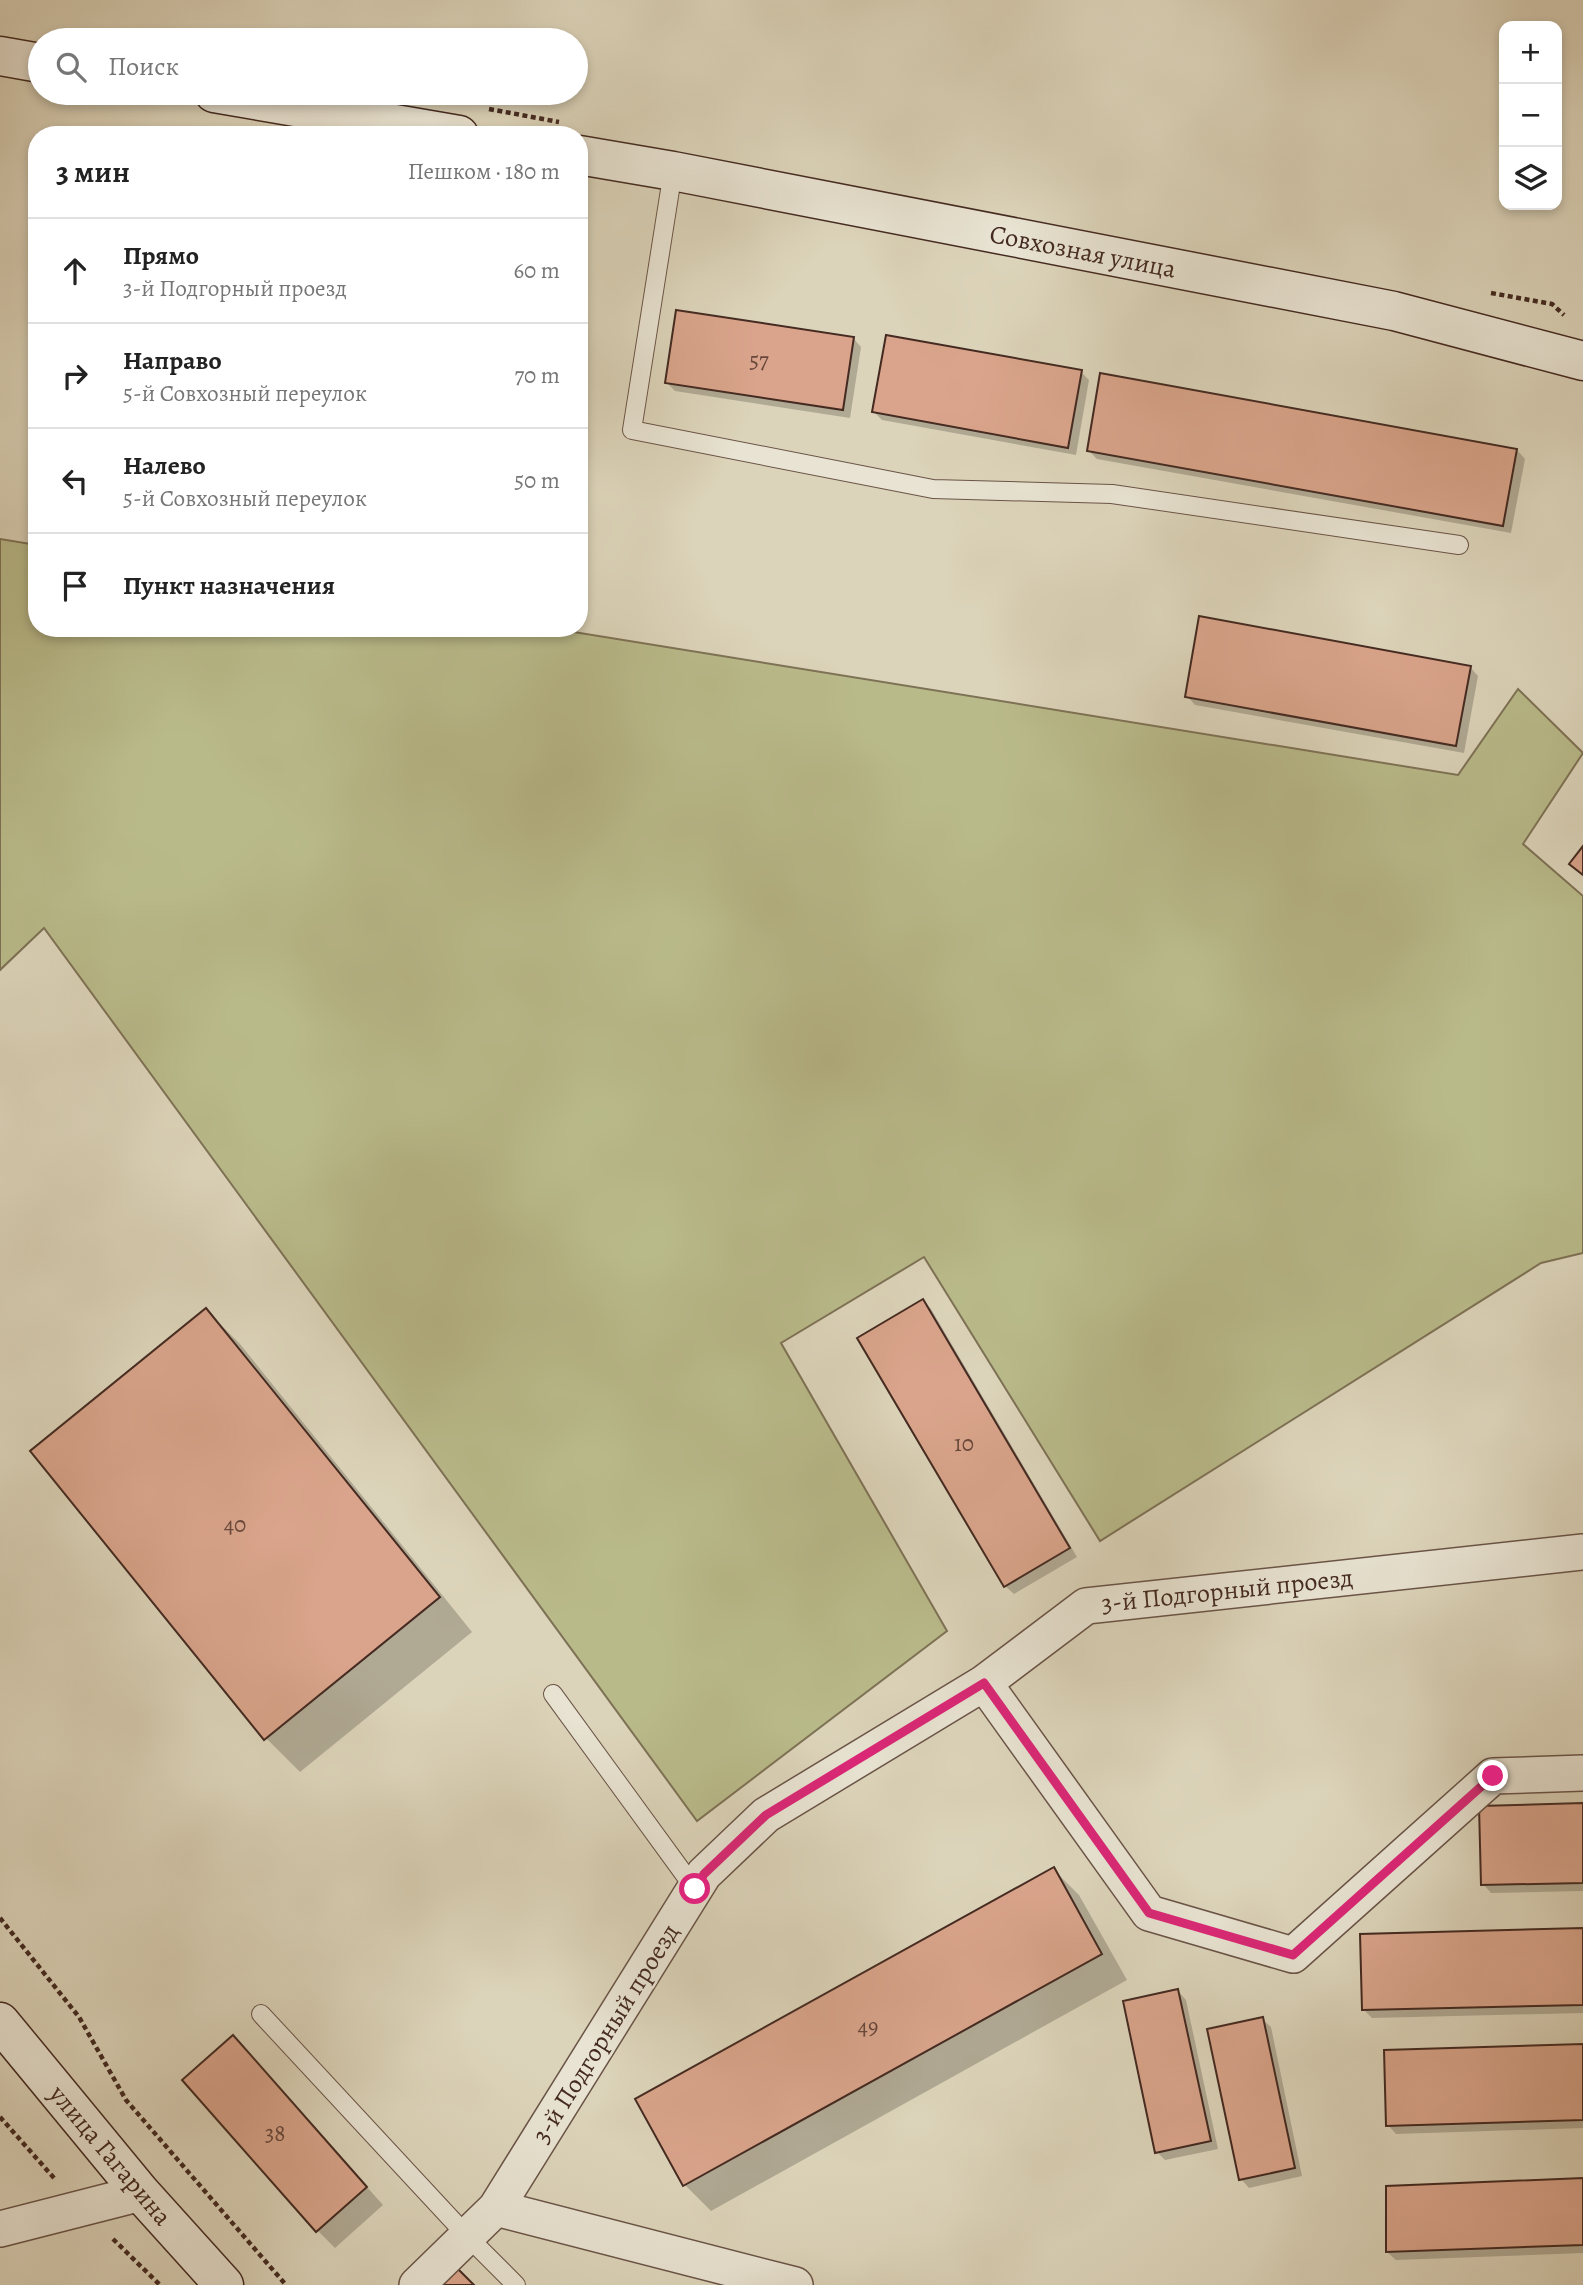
<!DOCTYPE html>
<html lang="ru">
<meta charset="utf-8">
<style>
body{margin:0;font-family:Alegreya,serif;background:#f2f2f2;color:#222}
.controls{position:absolute;right:21px;top:21px;display:grid;overflow:hidden;border-radius:14px;box-shadow:0 4px 10px #0003}
.controls button{width:63px;height:63px;display:grid;place-items:center;padding:0;border:0;border-bottom:2px solid #e0e0e0;background:#fff;color:#222;font:35px sans-serif}
.stop{position:absolute;width:21px;height:21px;margin:-16px;border:5px solid #db2777;border-radius:50%;background:#fff}
.stop.end{background:#db2777;border-color:#fff;box-shadow:0 2px 7px #0008}
.list{margin:0;padding:0;list-style:none}
h2{display:flex;justify-content:space-between;align-items:center;height:91px;margin:0;padding:0 28px;font-size:30px}
h2 small{font-size:23px;font-weight:400;color:#767676}
.list li{display:grid;grid-template-columns:46px 1fr auto;gap:21px;align-items:center;box-sizing:border-box;height:105px;padding:0 28px;border-top:2px solid #e0e0e0}
.list b{display:block;font-size:26px;white-space:nowrap}
.list p{margin:0;font-size:23px;white-space:nowrap;color:#767676}
.list em{font-size:23px;font-style:normal;color:#767676}
.icon{flex:none;width:38px;height:38px;fill:none;stroke:currentColor;stroke-width:2;stroke-linecap:round;stroke-linejoin:round}
.map{position:relative;flex:none;width:1583px;height:2285px;overflow:hidden}
.search{position:absolute;background:#fff;box-shadow:0 4px 10px #0003;left:28px;top:28px;width:560px;height:77px;display:flex;align-items:center;gap:18px;box-sizing:border-box;padding:0 24px;border-radius:38px;color:#767676;font-size:26px}
.panel{position:absolute;background:#fff;box-shadow:0 4px 10px #0003;left:28px;top:126px;width:560px;height:511px;border-radius:28px}
.map>svg:first-child{display:block}
</style>
<div class="map">
<svg width="1583" height="2285" viewBox="0 0 1583 2285">
<rect width="100%" height="100%" fill="#dcd4ba"/>
<filter id="stains"><feTurbulence type="fractalNoise" baseFrequency=".00286" numOctaves="4"/><feColorMatrix values="0 0 0 0 .2 0 0 0 0 .09 0 0 0 0 .02 0 0 0 .5 -.17"/></filter>
<radialGradient id="worn" r=".72"><stop offset=".6" stop-color="#630" stop-opacity="0"/><stop offset="1" stop-color="#630" stop-opacity=".3"/></radialGradient>
<!-- green -->
<path fill="#b9ba8a" stroke="#7e7256" stroke-width="2" d="M0 539 37 545V628H549L1458 775 1518 689 1583 753 1523 844 1583 896V1253L1541 1263 1100 1541 924 1257 781 1343 947 1631 697 1821 44 928 0 970Z"/>
<!-- shadow -->
<path fill="#0003" d="M853 338 861 347 850 418 675 391 667 383Z
M1081 372 1089 380 1076 455 882 420 874 412Z
M1088 450H1517L1525 459 1511 533 1097 459Z
M1470 667 1478 676 1464 753 1195 705 1187 696Z
M923 1301 931 1309 1077 1557 1014 1594 1005 1586Z
M206 1310 240 1344 472 1632 300 1772 266 1738Z
M1583 1805V1891L1491 1893 1483 1884Z
M1053 1869 1079 1895 1127 1980 711 2211 685 2185 638 2100Z
M1583 1930V2013L1372 2018 1364 2010Z
M1178 1991 1186 2000 1218 2149 1165 2160 1157 2152Z
M1262 2019 1271 2027 1302 2176 1249 2188 1241 2179Z
M233 2037 383 2205 335 2248 317 2230Z
M1583 2046V2128L1396 2134 1388 2125Z
M1583 2179V2253L1396 2260 1387 2252Z"/>
<!-- building -->
<path fill="#d9a48b" stroke="#442a21" stroke-width="2" d="M676 310 854 337 843 410 665 383Z
M886 335 1082 370 1068 448 872 412Z
M1100 373 1517 449 1503 526 1087 451Z
M1199 616 1471 666 1456 746 1185 697Z
M1583 846V875L1569 864Z
M923 1299 1070 1548 1004 1587 857 1338Z
M206 1308 440 1597 264 1740 30 1451Z
M1583 1803V1883L1481 1885 1479 1806Z
M1054 1867 1102 1954 683 2186 635 2099Z
M1583 1928V2005L1362 2010 1360 1934Z
M1178 1989 1211 2141 1155 2153 1123 2001Z
M1263 2017 1295 2168 1239 2180 1207 2029Z
M233 2035 367 2187 316 2232 182 2080Z
M1583 2044V2120L1386 2126 1384 2050Z
M1583 2178V2245L1386 2252V2186Z
M458 2269 474 2285H442Z"/>
<g fill="none" stroke-linecap="round" stroke-linejoin="round">
<!-- lane casing -->
<g stroke="#6a5447" stroke-width="20">
<path id="lane" d="M673 171 632 430 933 489 1112 494 1459 545
M553 1694 695 1889
M261 2014 468 2237 516 2285"/>
</g>
<!-- street casing -->
<g stroke="#6a5447" stroke-width="38">
<path id="street" d="M984 1683 1149 1913 1293 1955 1493 1776 1583 1773
M496 2208 795 2285
M0 2229 141 2193
M417 2285 496 2208 704 1874 766 1815 984 1683 1086 1606 1583 1552"/>
</g>
<!-- secondary casing -->
<g stroke="#442a21" stroke-width="41">
<path id="secondary" d="M0 56 40 63
M214 93 459 135
M579 155 673 171 1394 311 1583 361
M0 2022 141 2193 224 2285"/>
</g>
<!-- path -->
<path stroke="#442a21" stroke-width="4.5" stroke-dasharray="5 3.5" stroke-linecap="butt" d="M70 38 85 40
M489 109 559 122
M1491 293 1552 304 1564 315
M0 1918 79 2017 126 2100 286 2285
M0 2117 54 2178
M113 2239 160 2285"/>
<!-- lane -->
<use href="#lane" stroke="#e8e3d2" stroke-width="18"/>
<!-- street -->
<use href="#street" stroke="#e8e3d2" stroke-width="35"/>
<!-- secondary -->
<use href="#secondary" stroke="#e8e3d2" stroke-width="38"/>
</g>
<g fill="none" stroke-linecap="round" stroke-linejoin="round">
<!-- route -->
<path stroke="#db2777" stroke-width="9" d="M695 1889 704 1874 766 1815 984 1683 1149 1913 1293 1955 1493 1776"/>
</g>
<g text-anchor="middle" stroke-width="5" stroke-linejoin="round" paint-order="stroke">
<!-- number labels -->
<g font-size="23" fill="#69483c">
<text x="759" y="368">57</text>
<text x="964" y="1451">10</text>
<text x="235" y="1532">40</text>
<text x="868" y="2034">49</text>
<text x="275" y="2141">38</text>
</g>
<!-- street labels -->
<g font-size="26" fill="#442a21" stroke="#e8e3d2">
<text transform="translate(1083 251) rotate(11)" y="9">Совхозная улица</text>
<text transform="translate(1227 1590) rotate(-6)" y="9">3-й Подгорный проезд</text>
<text transform="translate(605 2033) rotate(-58)" y="9">3-й Подгорный проезд</text>
<text transform="translate(111 2155) rotate(50)" y="9">улица Гагарина</text>
</g>
</g>
<rect width="100%" height="100%" filter="url(#stains)"/>
<rect width="100%" height="100%" fill="url(#worn)"/>
</svg>
<div class="controls">
<button>+</button>
<button>−</button>
<button><svg class="icon" aria-label="layers" viewBox="0 0 24 24"><path d="M12 4l9 5-9 5-9-5zM3 14l9 5 9-5"/></svg></button>
</div>
<div class="stop" style="left:695px;top:1889px"></div>
<div class="stop end" style="left:1493px;top:1776px"></div>
<div class="search"><svg class="icon" aria-label="search" viewBox="0 0 24 24"><circle cx="10" cy="10" r="6"/><path d="M15 15l6 6"/></svg>Поиск</div>
<section class="panel">
<h2>3 мин<small>Пешком · 180 m</small></h2>
<ul class="list">
<li><svg class="icon" aria-label="ahead" viewBox="0 0 24 24"><path d="M12 20V5M6 11l6-6 6 6"/></svg><div><b>Прямо</b><p>3-й Подгорный проезд</p></div><em>60 m</em></li>
<li><svg class="icon" aria-label="right" viewBox="0 0 24 24"><path d="M7 20v-9h11M14 6l5 5-5 5"/></svg><div><b>Направо</b><p>5-й Совхозный переулок</p></div><em>70 m</em></li>
<li><svg class="icon" aria-label="left" viewBox="0 0 24 24"><path d="M17 20v-9H6M10 6l-5 5 5 5"/></svg><div><b>Налево</b><p>5-й Совхозный переулок</p></div><em>50 m</em></li>
<li><svg class="icon" aria-label="arrive" viewBox="0 0 24 24"><path d="M6 21V4h12l-3 4 3 4H6"/></svg><div><b>Пункт назначения</b></div></li>
</ul>
</section>
</div>
